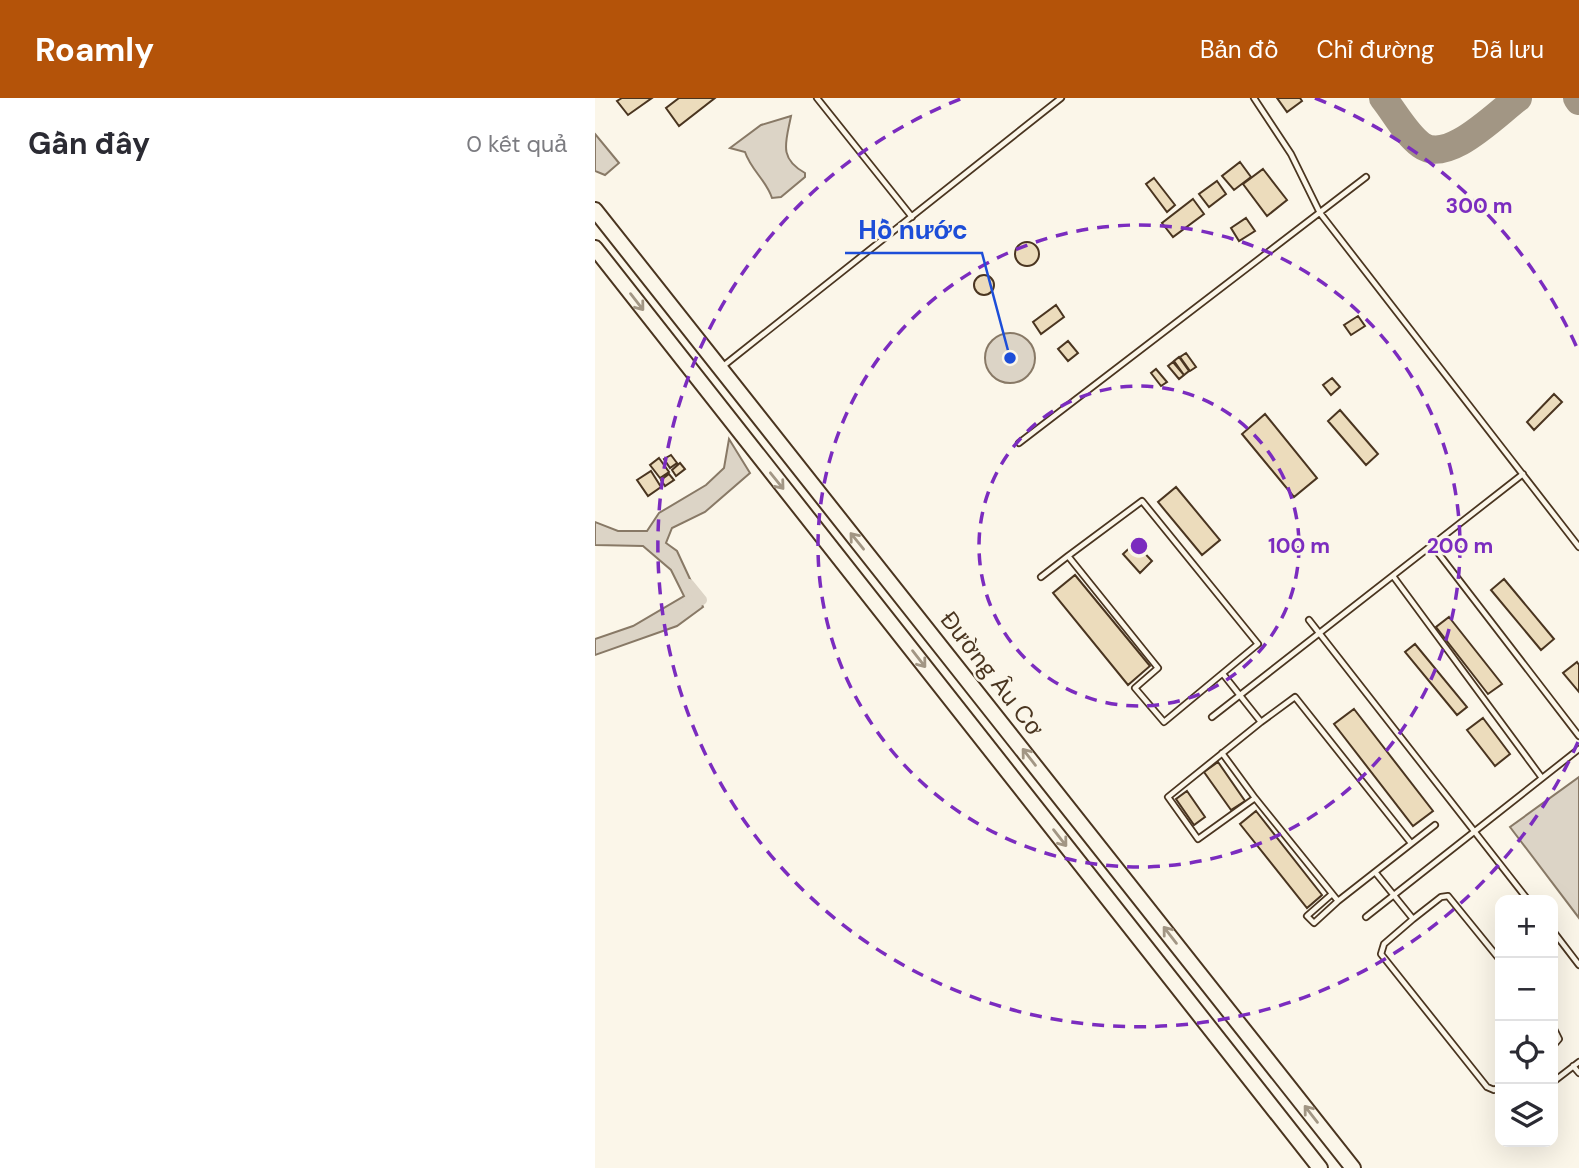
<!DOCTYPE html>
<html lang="vi">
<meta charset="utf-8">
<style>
body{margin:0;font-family:"DM Sans",sans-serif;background:#f2f2f3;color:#2b2b33}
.controls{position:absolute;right:21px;bottom:21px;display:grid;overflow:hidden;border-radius:14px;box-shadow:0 7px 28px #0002}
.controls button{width:63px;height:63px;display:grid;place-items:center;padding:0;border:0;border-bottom:2px solid #e1e1e2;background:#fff;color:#2b2b33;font:35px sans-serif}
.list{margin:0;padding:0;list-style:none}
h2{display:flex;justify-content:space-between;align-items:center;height:91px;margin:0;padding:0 28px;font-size:30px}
h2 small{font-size:23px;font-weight:400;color:#7c7c81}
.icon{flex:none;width:38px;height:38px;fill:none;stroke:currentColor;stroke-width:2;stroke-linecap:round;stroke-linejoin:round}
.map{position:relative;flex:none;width:984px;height:1070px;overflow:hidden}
header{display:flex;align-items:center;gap:42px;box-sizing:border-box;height:98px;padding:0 35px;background:#b45309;color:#fff}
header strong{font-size:33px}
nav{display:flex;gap:38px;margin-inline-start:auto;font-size:24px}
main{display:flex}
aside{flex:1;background:#fff}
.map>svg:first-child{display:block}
</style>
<header>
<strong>Roamly</strong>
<nav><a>Bản đồ</a><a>Chỉ đường</a><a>Đã lưu</a></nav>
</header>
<main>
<aside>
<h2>Gần đây<small>0 kết quả</small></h2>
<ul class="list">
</ul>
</aside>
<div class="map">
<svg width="984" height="1070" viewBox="0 0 984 1070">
<rect width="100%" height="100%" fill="#fbf6e9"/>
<!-- water -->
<path fill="#dcd4c6" stroke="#887966" stroke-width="2" d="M196 18C191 44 183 60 210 75V79L186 99 177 100C171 82 156 72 150 54L135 50 166 27Z
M0 36 24 65 10 77 0 73Z
M390 260a25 25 0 1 1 50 0a25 25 0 1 1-50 0Z
M134 341 155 375 110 414 77 430 71 445 82 453 108 509 82 528 0 557V541L38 528 89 498 76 472 48 448 0 447V424L23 433H52L64 415 111 387 129 370Z
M984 679V820L915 729Z"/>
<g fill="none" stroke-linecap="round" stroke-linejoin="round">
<!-- canal -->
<path stroke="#dcd4c6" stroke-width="10" d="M92 508 107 502 94 486"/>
<!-- taxiway -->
<path stroke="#a29684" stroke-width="28" d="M788 0C800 15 811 36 826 47 853 67 901 16 923 0
M982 0 984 3"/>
</g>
<!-- building -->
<path fill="#ecdcbc" stroke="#4a3520" stroke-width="2" d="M27 0H57L33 17 22 3Z
M84 0H120L84 28 71 10Z
M682 0H705L707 3 692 14Z
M645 64 656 79 639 92 627 78Z
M668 71 692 102 672 118 648 86Z
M559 80 580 107 572 114 551 86Z
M622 83 631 96 614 109 604 96Z
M598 101 609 116 578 139 567 125Z
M651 120 660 133 644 143 636 130Z
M420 156a12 12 0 1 1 24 0a12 12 0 1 1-24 0Z
M379 187a10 10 0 1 1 20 0a10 10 0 1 1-20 0Z
M461 207 469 219 446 236 438 224Z
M763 218 770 228 756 237 749 227Z
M473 243 483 255 473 263 463 251Z
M591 255 601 269 595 273 585 259Z
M584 259 594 273 589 277 579 263Z
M578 264 589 277 584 281 573 268Z
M561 271 572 284 566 288 556 275Z
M737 280 745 289 736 297 728 287Z
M959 296 967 304 939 332 932 324Z
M745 312 783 356 771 367 733 323Z
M670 316 722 380 699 399 647 336Z
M76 357 82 365 75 370 69 361Z
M64 360 74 374 65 380 55 367Z
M85 365 90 371 81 378 77 372Z
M56 373 66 389 53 398 42 382Z
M74 376 79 382 70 388 66 382Z
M581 389 625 442 607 457 563 404Z
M540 445 557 463 545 475 528 456Z
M480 477 555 568 533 587 458 495Z
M909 481 959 541 946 552 896 492Z
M854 519 907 586 893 596 841 529Z
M820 546 872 609 862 617 810 554Z
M982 564 984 567V594L968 575Z
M759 611 838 713 818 728 739 626Z
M888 620 915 656 900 668 872 632Z
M623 664 650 703 636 712 609 674Z
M592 693 610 719 599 727 581 701Z
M661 713 727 797 712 810 645 726Z"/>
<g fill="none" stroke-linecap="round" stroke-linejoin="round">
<!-- lane casing -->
<g stroke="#4a3520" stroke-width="8">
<path id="lane" d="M222 0 317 119
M659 0 696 56 725 115 984 449
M127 269 466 0
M424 345 771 79
M547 403 663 546 569 624 540 590 563 570 473 458Z
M837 447 984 638
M798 478 947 680
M446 479 473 458
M714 522 933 802
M628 576 666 624 573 699 603 741 660 700 743 803 719 825 712 818 737 796
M617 619 928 376
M666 624 700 599 816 745
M627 655 660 700
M780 774 818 821 789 846 786 856 892 989 899 992 905 989
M743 803 840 727
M771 819 984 651
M818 821 846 799 853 798 905 862
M958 833 984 867
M958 929 964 941 958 948
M978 968 984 975
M958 984 984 964"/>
</g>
<!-- secondary casing -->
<g stroke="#4a3520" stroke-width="18">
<path id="secondary" d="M0 112 758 1070
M0 150 725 1070"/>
</g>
<!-- lane -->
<use href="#lane" stroke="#fbf6e9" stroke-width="4.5"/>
<!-- secondary -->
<use href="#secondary" stroke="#fbf6e9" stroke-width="14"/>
</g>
<!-- one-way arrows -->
<defs><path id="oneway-shaft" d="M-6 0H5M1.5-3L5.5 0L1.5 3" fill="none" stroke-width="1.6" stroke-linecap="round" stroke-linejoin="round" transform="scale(1.75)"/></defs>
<g stroke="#a29684">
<use href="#oneway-shaft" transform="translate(42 204) rotate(52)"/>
<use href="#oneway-shaft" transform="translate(182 383) rotate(51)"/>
<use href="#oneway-shaft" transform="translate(262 443) rotate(-129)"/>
<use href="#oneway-shaft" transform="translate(324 561) rotate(52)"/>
<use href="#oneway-shaft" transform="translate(434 659) rotate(-128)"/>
<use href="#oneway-shaft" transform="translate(465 740) rotate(52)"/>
<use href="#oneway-shaft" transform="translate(575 837) rotate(-128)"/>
<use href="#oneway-shaft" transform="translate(716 1016) rotate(-128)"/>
</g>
<!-- distance rings -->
<g fill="none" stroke="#7b2cbf" stroke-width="3.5" stroke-dasharray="12 9">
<circle cx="544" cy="448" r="160"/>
<circle cx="544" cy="448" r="321"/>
<path d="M983 644A481 481 0 1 1 368 0M720 0A481 481 0 0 1 983 252"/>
</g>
<g text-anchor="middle" stroke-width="5" stroke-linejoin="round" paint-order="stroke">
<!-- street labels -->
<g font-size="24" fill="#4a3520" stroke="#fbf6e9">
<text transform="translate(397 576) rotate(52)" y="8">Đường Âu Cơ</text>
</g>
</g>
<circle cx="544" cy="448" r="10" fill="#7b2cbf" stroke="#fbf6e9" stroke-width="3.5"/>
<g font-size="21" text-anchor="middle" font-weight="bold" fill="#7b2cbf" stroke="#fbf6e9" stroke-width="5" stroke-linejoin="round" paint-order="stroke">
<text x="884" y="115">300 m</text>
<text x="704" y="455">100 m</text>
<text x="865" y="455">200 m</text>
</g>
<!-- callouts -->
<path fill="none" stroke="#1d4ed8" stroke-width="2.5" d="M415 260L387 155H250"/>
<circle fill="#1d4ed8" stroke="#fbf6e9" stroke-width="2.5" cx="415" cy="260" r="7"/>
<g font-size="26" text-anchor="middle" font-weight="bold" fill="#1d4ed8" stroke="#fbf6e9" stroke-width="5" stroke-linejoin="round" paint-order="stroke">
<text x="318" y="141">Hồ nước</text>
</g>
</svg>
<div class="controls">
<button>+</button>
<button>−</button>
<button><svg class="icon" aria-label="locate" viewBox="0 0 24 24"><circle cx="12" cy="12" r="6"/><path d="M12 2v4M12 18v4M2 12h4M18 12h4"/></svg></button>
<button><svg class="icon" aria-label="layers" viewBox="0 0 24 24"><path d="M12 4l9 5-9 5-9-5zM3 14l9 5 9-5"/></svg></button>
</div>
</div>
</main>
